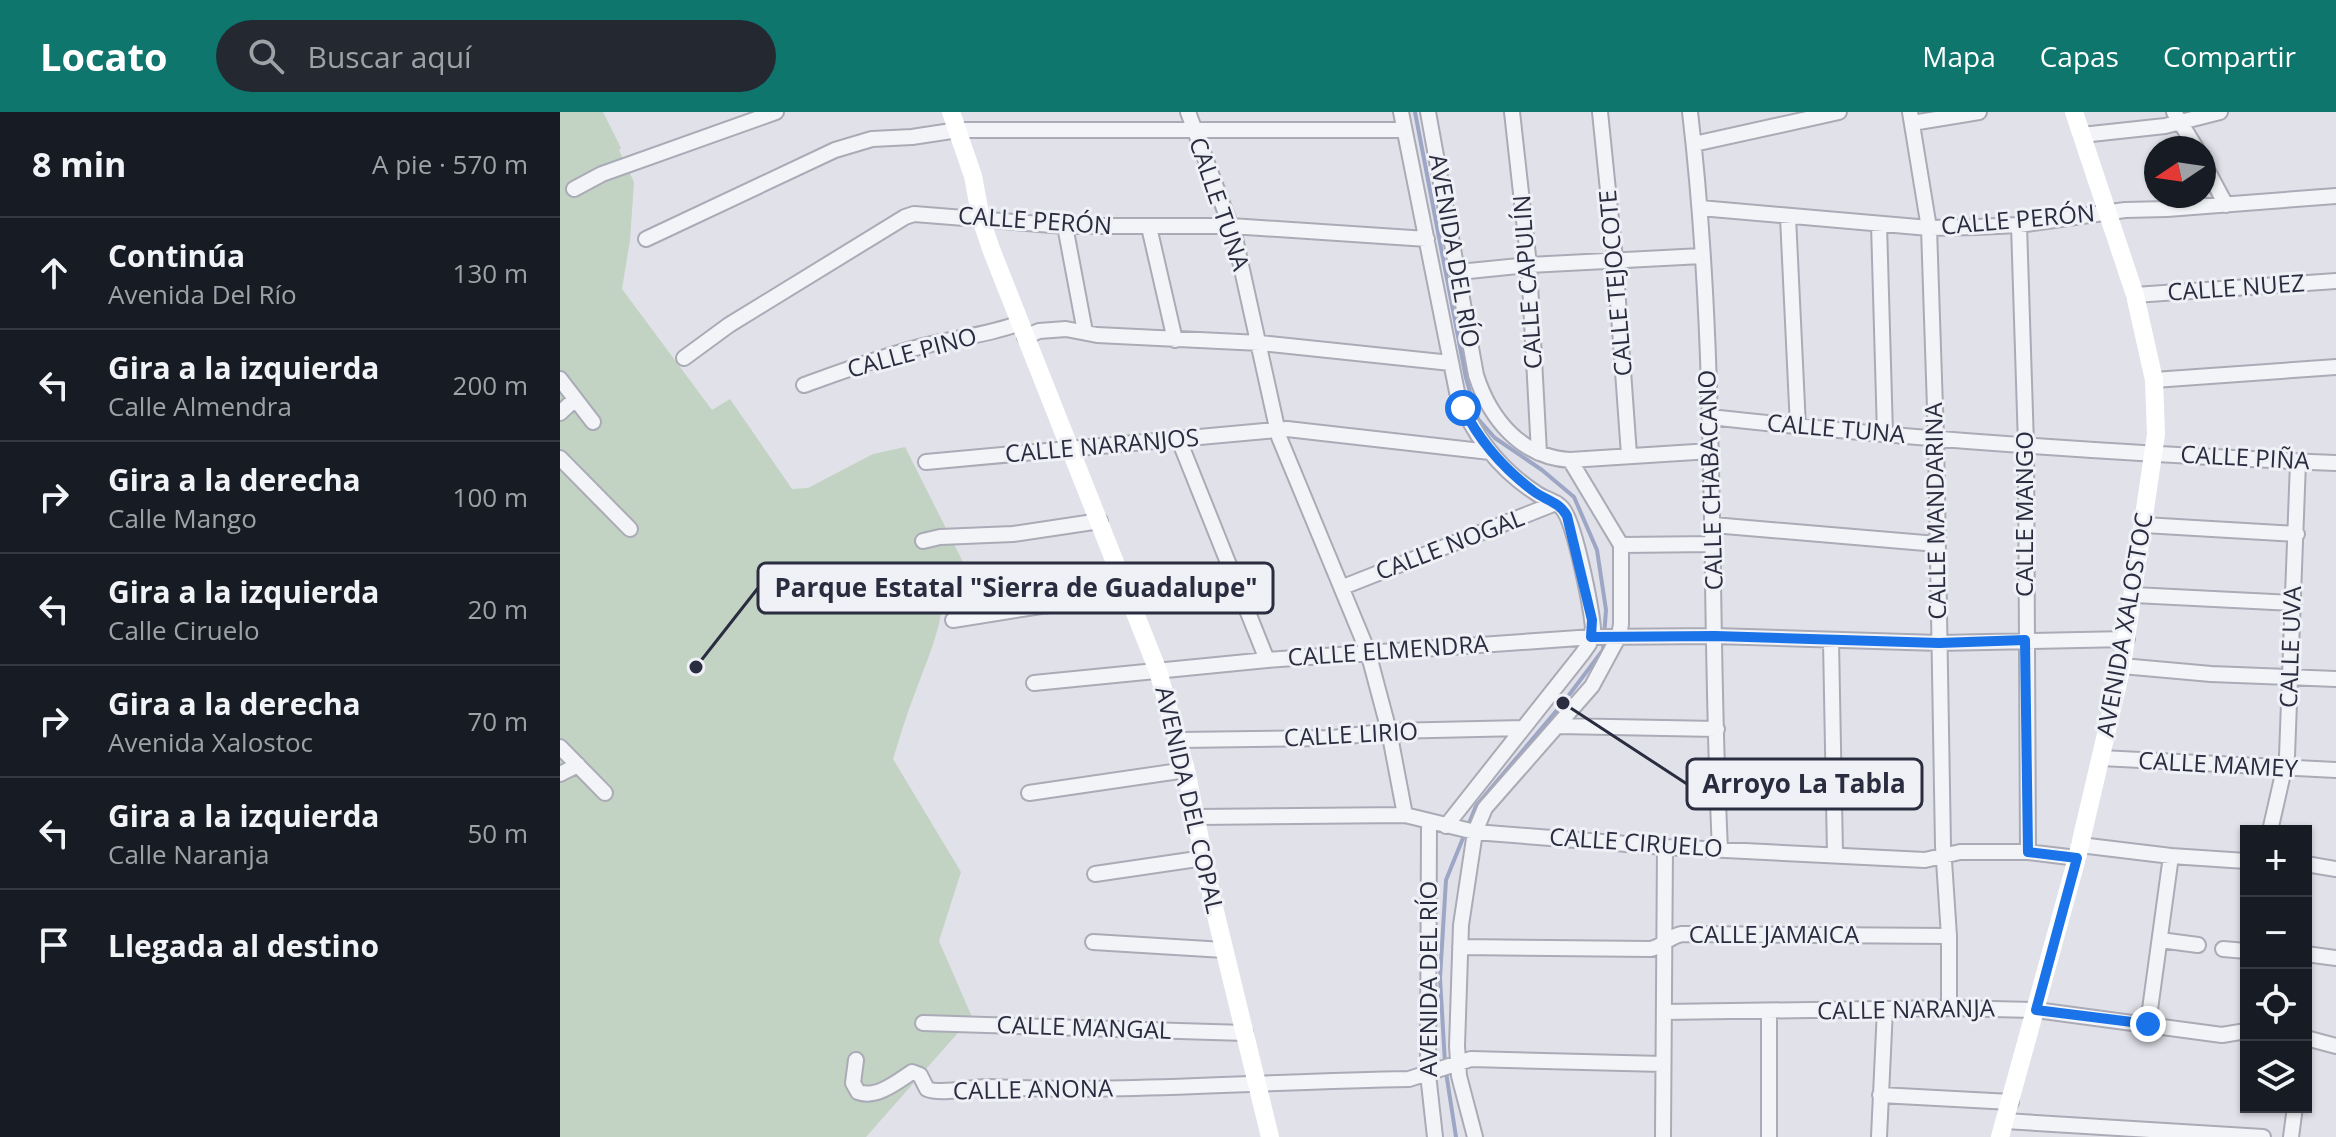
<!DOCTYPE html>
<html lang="es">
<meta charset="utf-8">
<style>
body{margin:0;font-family:"Open Sans",sans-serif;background:#242831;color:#f1f3f6}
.controls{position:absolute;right:24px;bottom:24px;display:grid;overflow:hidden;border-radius:0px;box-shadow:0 2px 6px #0004}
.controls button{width:72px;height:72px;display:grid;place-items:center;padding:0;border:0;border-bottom:2px solid #363941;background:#171b24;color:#f1f3f6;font:40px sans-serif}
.compass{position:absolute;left:1584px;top:24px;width:72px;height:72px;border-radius:50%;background:#171b24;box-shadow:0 2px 6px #0004;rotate:257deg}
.stop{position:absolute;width:24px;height:24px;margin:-18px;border:6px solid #1a73e8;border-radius:50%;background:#fff}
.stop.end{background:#1a73e8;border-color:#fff;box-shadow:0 2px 8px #0008}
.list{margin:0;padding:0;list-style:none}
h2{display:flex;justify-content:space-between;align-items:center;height:104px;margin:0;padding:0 32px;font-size:34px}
h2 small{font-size:26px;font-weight:400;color:#9ea1a6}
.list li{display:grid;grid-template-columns:52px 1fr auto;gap:24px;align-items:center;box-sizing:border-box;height:112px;padding:0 32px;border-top:2px solid #363941}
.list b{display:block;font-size:30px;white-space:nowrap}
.list p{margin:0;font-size:26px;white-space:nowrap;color:#9ea1a6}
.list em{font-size:26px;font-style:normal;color:#9ea1a6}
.icon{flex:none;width:44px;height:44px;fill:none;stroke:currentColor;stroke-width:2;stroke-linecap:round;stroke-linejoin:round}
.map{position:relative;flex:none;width:1776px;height:1025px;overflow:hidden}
header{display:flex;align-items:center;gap:48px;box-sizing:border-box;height:112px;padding:0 40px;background:#0f766e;color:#fff}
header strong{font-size:38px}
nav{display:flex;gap:44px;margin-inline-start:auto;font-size:28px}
.search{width:560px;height:72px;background:#242831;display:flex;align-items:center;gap:20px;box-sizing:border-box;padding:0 28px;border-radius:44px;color:#9ea1a6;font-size:30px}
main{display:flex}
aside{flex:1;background:#171b24}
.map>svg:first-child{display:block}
</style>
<header>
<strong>Locato</strong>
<div class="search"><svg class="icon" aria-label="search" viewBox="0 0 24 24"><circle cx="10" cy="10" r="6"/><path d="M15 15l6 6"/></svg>Buscar aquí</div>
<nav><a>Mapa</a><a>Capas</a><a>Compartir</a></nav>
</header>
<main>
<aside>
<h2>8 min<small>A pie · 570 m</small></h2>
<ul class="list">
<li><svg class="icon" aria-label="ahead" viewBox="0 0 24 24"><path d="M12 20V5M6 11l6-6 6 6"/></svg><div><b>Continúa</b><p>Avenida Del Río</p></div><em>130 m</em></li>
<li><svg class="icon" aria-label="left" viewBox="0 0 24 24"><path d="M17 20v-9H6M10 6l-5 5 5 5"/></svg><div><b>Gira a la izquierda</b><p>Calle Almendra</p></div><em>200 m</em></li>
<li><svg class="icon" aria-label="right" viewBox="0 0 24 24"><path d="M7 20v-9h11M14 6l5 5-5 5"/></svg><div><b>Gira a la derecha</b><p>Calle Mango</p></div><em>100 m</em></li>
<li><svg class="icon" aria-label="left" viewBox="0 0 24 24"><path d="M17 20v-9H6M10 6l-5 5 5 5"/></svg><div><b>Gira a la izquierda</b><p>Calle Ciruelo</p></div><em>20 m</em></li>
<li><svg class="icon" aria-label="right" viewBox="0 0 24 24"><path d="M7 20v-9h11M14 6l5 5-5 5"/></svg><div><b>Gira a la derecha</b><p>Avenida Xalostoc</p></div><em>70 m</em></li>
<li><svg class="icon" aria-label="left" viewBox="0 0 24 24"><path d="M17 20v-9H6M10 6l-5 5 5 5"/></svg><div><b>Gira a la izquierda</b><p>Calle Naranja</p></div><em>50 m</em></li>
<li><svg class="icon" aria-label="arrive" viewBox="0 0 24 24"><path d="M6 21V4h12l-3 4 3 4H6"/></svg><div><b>Llegada al destino</b></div></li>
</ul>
</aside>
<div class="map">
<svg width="1776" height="1025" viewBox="0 0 1776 1025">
<rect width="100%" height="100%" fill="#e1e2e9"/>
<!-- green -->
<path fill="#c2d2c3" d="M0 0H43L61 36 59 38 74 70 70 128 62 177 152 298 170 287 232 377 248 376 313 342 345 335 403 450 384 460C386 507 371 538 355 581 346 603 340 625 333 647L401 760 379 829 412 905 306 1025H0Z"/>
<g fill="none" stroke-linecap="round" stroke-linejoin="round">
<!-- stream -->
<path stroke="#9ea6c6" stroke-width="4" d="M855 0 906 266 918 307 935 326 982 358 1014 385 1037 438 1046 498 1043 538 1003 591 916 694 886 768 880 866 885 951
M886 960 896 1025"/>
<!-- street casing -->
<g stroke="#aaabb6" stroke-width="18">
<path id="street" d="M628 0 675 126 719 325 808 540 829 619 845 703
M841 0 897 280C911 321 939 357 976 381 984 387 996 389 1002 396 1015 410 1031 495 1033 516L1029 532 1022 542 886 714
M868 0 916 263C930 307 961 345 1010 348L1061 433V512L1059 524 1032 574 925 696 915 720 901 813 897 934 899 964 915 1025
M952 0 969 153 979 341
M1040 0 1055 147 1069 343
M1130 0C1159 245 1148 492 1160 737
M1350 0 1369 116 1376 326 1383 734 1389 824V896
M1614 0 1636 36
M1352 11 1419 0
M1522 23 1605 14 1660 0
M1134 32 1279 0
M1644 52 1666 93
M14 77 42 62 216 0
M1140 96 1369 116 1417 115 1459 113 1565 98 1607 97 1776 84
M1228 105 1238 315
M1319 112 1325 322
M1459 113 1466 333 1468 740
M505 114 525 220
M589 115 615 228
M86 127 275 38 312 27 352 25 398 18H843
M899 160 969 153 1142 144
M1575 183 1776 169
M465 225 479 219 506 217 537 223 700 231 891 251
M124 246 169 213 345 105 354 102 505 114H671L867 127
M0 267 33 310
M1594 268 1776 255
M244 273C283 259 323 244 363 234 395 226 429 223 460 211
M0 301 14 288
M1150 305C1358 328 1567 342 1776 351
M619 328 707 548
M0 346 70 417
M1010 348 1151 339
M366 350 727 317 930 340
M1153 413 1377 432
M1584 413 1737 422
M363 429 380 425 453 422 540 409
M1061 433 1153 432
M783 475 996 391
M1574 483 1733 491
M393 508 481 494 570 484
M1271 529 1275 742
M1562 554 1651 562 1776 567
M474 571 707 548 1033 525 1155 524 1379 531 1567 527
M998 614 1157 617
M619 628 773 626 829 619 963 616
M0 635 45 681
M1541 646 1776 658
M0 662 18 653
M469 681 626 658
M636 705 845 703 915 720 1105 735 1365 748 1400 740H1468L1517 746
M869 709 868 962 875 1025
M1710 719 1727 644 1738 350
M1520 733 1611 744 1686 749
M1746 752 1776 757
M535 762 644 746
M1600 828 1638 833
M533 830 664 838
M900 835 1090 837C1103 835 1109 824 1122 822L1389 824
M1663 837 1686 839
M1746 842 1776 846
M1104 900 1389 896 1476 898 1647 921 1662 923 1686 919
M363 911 685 921
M1588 912 1611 744
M1746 926 1776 934
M296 948 293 971 298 980C316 987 337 970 352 960L360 963 367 977C382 983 410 975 427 975 568 981 708 969 849 967L911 947 1103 952
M1320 983 1451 990
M1445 1009 1703 1025
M1103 1025 1105 735
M1209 1025V900
M1319 1025 1325 897
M1731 1025 1735 995"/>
</g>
<!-- street -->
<use href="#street" stroke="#f3f4f7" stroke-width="14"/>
<!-- secondary -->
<path stroke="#fff" stroke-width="18" d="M391 0 413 64 421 107 431 137 598 559 626 658 653 791 710 1025
M1440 1025 1517 746 1562 554 1596 322 1594 268 1575 183 1514 0"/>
</g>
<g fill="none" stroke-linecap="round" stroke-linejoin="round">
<!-- route -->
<path stroke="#1a73e8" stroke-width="10" d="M903 296C920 330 942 355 972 378 984 388 999 389 1007 404L1032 508 1031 525 1155 524 1379 531 1465 528 1468 740 1517 746 1476 898 1588 912"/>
</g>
<g text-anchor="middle" stroke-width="6" stroke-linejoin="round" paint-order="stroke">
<!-- street labels -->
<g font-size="24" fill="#2a2c3f" stroke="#f0f1f6">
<text transform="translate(659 92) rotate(71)" y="8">CALLE TUNA</text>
<text transform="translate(1458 108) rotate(-5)" y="8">CALLE PERÓN</text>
<text transform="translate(475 109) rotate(4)" y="8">CALLE PERÓN</text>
<text transform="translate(894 139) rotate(80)" y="8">AVENIDA DEL RÍO</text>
<text transform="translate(968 170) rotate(-94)" y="8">CALLE CAPULÍN</text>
<text transform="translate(1056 171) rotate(-95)" y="8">CALLE TEJOCOTE</text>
<text transform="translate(1676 176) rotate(-4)" y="8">CALLE NUEZ</text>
<text transform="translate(352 241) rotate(-15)" y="8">CALLE PINO</text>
<text transform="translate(1276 317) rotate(5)" y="8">CALLE TUNA</text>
<text transform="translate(542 334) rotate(-5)" y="8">CALLE NARANJOS</text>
<text transform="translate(1685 346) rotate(3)" y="8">CALLE PIÑA</text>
<text transform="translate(1151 368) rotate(-92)" y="8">CALLE CHABACANO</text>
<text transform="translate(1376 399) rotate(-91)" y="8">CALLE MANDARINA</text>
<text transform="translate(1465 402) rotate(-90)" y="8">CALLE MANGO</text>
<text transform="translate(890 433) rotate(-21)" y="8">CALLE NOGAL</text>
<text transform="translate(1565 513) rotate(-80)" y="8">AVENIDA XALOSTOC</text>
<text transform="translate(1731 535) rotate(-88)" y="8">CALLE UVA</text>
<text transform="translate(828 539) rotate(-4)" y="8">CALLE ELMENDRA</text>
<text transform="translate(791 623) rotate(-3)" y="8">CALLE LIRIO</text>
<text transform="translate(1658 653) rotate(3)" y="8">CALLE MAMEY</text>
<text transform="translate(629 688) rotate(77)" y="8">AVENIDA DEL COPAL</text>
<text transform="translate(1076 731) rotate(4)" y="8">CALLE CIRUELO</text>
<text x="1214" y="831">CALLE JAMAICA</text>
<text transform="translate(869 867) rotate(-90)" y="8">AVENIDA DEL RÍO</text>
<text transform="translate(1346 898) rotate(-1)" y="8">CALLE NARANJA</text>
<text transform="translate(524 916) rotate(2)" y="8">CALLE MANGAL</text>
<text transform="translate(473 978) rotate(-1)" y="8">CALLE ANONA</text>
</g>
</g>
<!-- callouts -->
<path fill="none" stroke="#2a2c3f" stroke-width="3" d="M136 555L198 476M1003 591L1127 672"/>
<g fill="#2a2c3f" stroke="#f0f1f6" stroke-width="3">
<circle cx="136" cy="555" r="8"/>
<circle cx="1003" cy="591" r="8"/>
</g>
<g fill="#f0f1f6" stroke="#2a2c3f" stroke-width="3">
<rect x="198" y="451" width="515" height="50" rx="8"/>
<rect x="1127" y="647" width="235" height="50" rx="8"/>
</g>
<g font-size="26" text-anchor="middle" font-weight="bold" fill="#2a2c3f">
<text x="456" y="485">Parque Estatal "Sierra de Guadalupe"</text>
<text x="1244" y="681">Arroyo La Tabla</text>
</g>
</svg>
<div class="controls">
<button>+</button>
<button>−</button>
<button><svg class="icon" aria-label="locate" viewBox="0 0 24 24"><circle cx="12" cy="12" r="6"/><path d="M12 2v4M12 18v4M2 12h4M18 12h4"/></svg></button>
<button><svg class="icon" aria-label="layers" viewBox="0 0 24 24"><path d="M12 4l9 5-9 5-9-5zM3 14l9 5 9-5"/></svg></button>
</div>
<svg class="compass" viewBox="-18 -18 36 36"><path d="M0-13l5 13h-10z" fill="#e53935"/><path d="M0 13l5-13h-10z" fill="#9ea1a6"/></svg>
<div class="stop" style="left:903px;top:296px"></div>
<div class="stop end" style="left:1588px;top:912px"></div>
</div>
</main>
